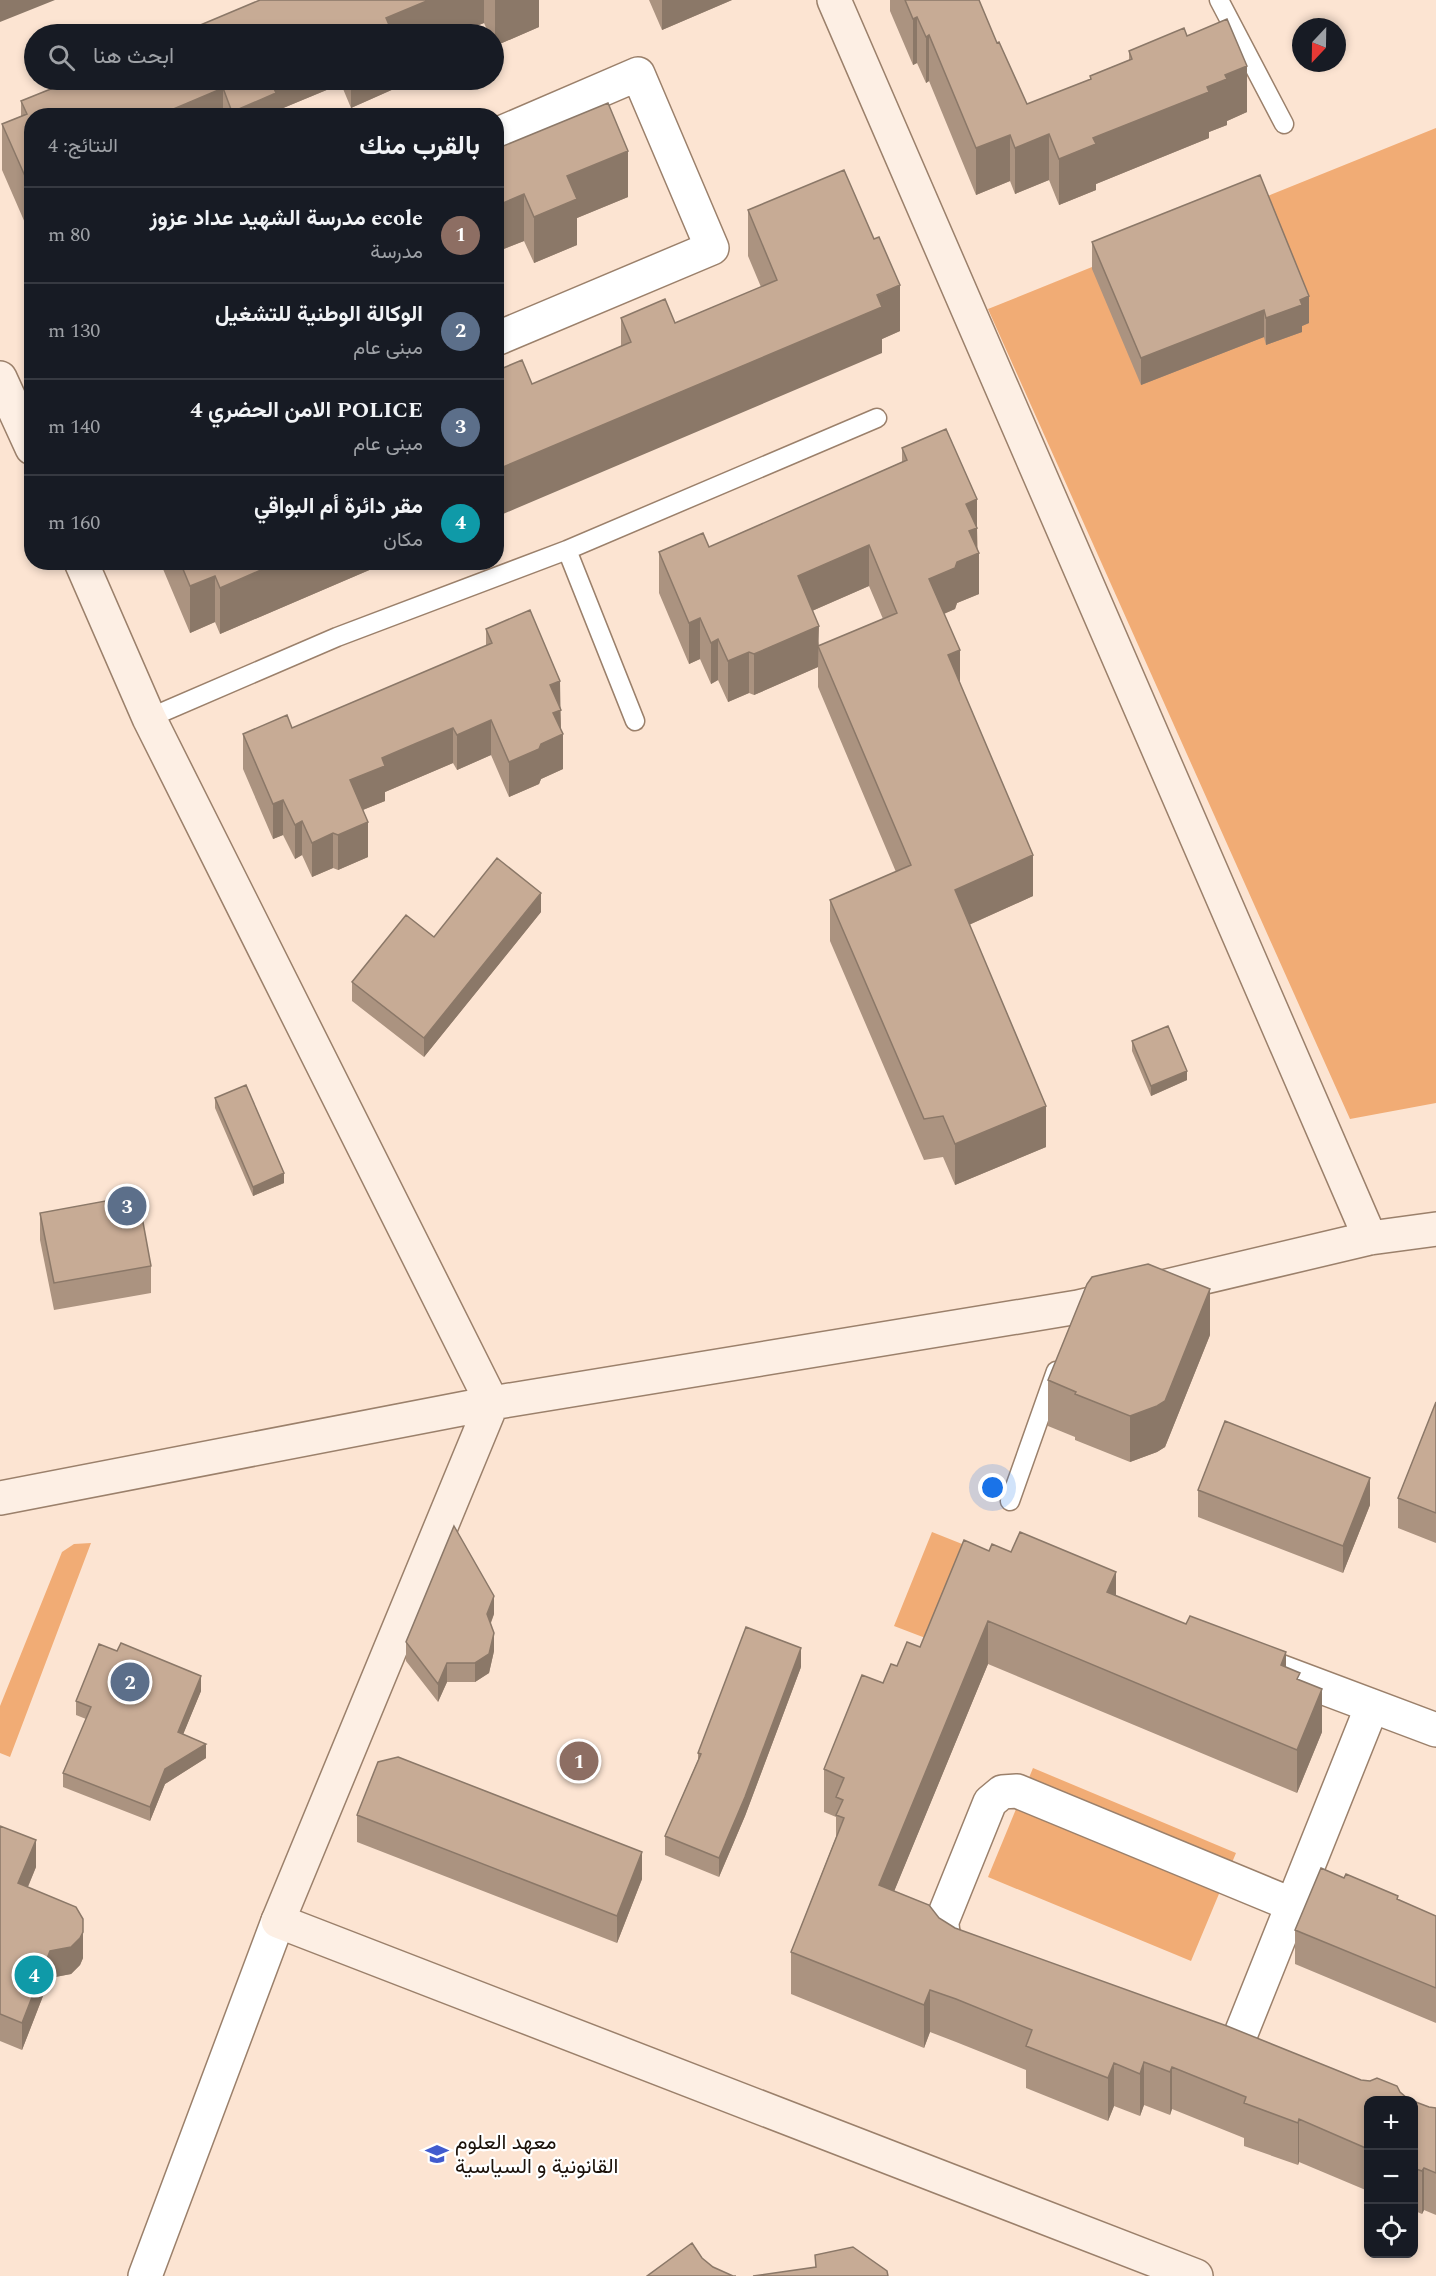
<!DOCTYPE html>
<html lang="ar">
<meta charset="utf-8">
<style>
body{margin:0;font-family:Spectral,Vazirmatn,serif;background:#20242c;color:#f1f3f6;direction:rtl}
.controls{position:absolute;right:18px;bottom:18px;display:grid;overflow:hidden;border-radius:12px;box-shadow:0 3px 9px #0003}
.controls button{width:54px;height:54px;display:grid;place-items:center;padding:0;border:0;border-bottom:2px solid #363941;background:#171b24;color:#f1f3f6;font:30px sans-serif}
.compass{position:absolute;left:1292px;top:18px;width:54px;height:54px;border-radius:50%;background:#171b24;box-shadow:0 3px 9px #0003;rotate:202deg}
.you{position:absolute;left:993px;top:1488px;width:21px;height:21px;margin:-15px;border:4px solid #fff;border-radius:50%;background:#1a73e8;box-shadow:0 0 0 9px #1a73e833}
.badge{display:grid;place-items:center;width:39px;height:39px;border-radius:50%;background:#b45309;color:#fff;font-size:20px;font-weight:700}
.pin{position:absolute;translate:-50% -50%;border:3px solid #fff;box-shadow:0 2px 6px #0006}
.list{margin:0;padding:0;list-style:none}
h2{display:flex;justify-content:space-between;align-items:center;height:78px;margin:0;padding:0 24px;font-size:26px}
h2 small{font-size:20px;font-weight:400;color:#9ea1a6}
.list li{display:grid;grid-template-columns:39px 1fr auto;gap:18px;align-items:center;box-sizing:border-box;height:96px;padding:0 24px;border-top:2px solid #363941}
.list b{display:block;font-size:22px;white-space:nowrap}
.list p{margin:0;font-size:20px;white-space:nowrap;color:#9ea1a6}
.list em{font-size:20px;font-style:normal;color:#9ea1a6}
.icon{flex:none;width:33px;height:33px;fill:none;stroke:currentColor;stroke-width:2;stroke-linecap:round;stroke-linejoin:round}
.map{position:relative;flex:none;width:1436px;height:2276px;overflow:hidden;direction:ltr}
.search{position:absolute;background:#171b24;box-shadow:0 3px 9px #0003;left:24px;top:24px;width:480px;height:66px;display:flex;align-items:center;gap:15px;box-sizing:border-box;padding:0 21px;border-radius:33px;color:#9ea1a6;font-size:22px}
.panel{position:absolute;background:#171b24;box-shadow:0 3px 9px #0003;left:24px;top:108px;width:480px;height:462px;border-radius:24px;direction:rtl}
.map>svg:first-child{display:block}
</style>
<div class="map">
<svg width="1436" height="2276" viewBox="0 0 1436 2276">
<rect width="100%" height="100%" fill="#fce4d2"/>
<!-- green -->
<path fill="#f1ac75" d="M1436 128V1103L1350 1119 988 309Z
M932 1532 1020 1567 928 1639 894 1626Z
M91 1543 10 1757 0 1753V1706L62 1552 74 1544Z
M1033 1768 1236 1853 1191 1961 988 1877Z"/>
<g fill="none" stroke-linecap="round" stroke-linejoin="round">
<!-- lane casing -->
<g stroke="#9b806b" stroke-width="21">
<path id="lane" d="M1219 0 1284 124
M567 550 635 721
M149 718 337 637 567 550 877 418
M1010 1501 1056 1371"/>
</g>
<!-- street casing -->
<g stroke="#9b806b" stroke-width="36">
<path id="street" d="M496 135 638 74 712 248 496 339
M1258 1663 1436 1730
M962 1953C947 1946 942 1938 942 1921L990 1802 1002 1792 1017 1791 1293 1905
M1234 2051 1372 1706
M145 2276 278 1921"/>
</g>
<!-- secondary casing -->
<g stroke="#9b806b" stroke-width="36">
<path id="secondary" d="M834 0 1370 1238
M0 378 32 448
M81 562 149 718 492 1403 278 1921 1196 2276
M0 1498 492 1403 1078 1307 1370 1238 1436 1229"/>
</g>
<!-- lane -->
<use href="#lane" stroke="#fff" stroke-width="18"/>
<!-- street -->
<use href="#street" stroke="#fff" stroke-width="33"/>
<!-- secondary -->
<use href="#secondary" stroke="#fdefe4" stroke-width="33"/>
</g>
<!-- wall -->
<path fill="#ab9380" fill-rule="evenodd" d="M260 0H539V27L495 46 494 44V34H489L484 23 456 34H179Z
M649 0H732L662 30Z
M890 0H979L997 43 1027 104 1090 80V76L1129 60V51L1187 36 1247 112 1227 121V125L1209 132V138L1096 184V190L1059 205 1049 180 1015 194 1010 181 976 195 929 81 926 83 917 63 913 65 890 11Z
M73 80H396V88L351 108 341 84 276 111V116H32V239L2 170V124L21 116V101Z
M496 149 628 197 577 218V245L534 263 524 241 496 252Z
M748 210 900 331 882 339V353L532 384 621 346V318L675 323 761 287 748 256Z
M1092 242 1309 323 1302 326V332L1266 345 1264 337 1141 385 1092 269Z
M902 448 977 527 979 594 957 603 955 609 944 614 960 684 1033 896 969 925 1046 1147 955 1185 943 1157 924 1160 830 941V900L896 872 818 687V667L754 695 749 693 728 702 718 680 711 684 700 659 689 664 659 593V552L709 547 902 462ZM869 586 883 619 819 646 812 611Z
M160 562H388L220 634 215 622 190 633Z
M486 629 560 709 563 769 541 779 539 784 509 797 491 755 457 770 453 763 385 792V801L363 810 368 857 338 870 333 868 312 877 302 855 295 859 283 835 273 839 243 769V734L292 728 486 646Z
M541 912 424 1057 352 1001V982L434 937Z
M1132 1041 1187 1080 1151 1096 1132 1051Z
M215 1098 284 1183 253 1196 215 1108Z
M40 1213 151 1266V1293L54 1310 40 1240Z
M1210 1335 1165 1447 1157 1452 1130 1462 1075 1440V1437L1048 1426V1380Z
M1436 1402V1543L1398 1528V1498Z
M1198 1490 1370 1505 1343 1573 1198 1517Z
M989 1551 1116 1596 1286 1667 1300 1681 1322 1732 1297 1793 988 1664 894 1891 955 1928 1368 2100V2191L1299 2162 1298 2165 1244 2146V2138L1172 2109 1170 2115 1144 2105 1140 2116 1114 2106 1108 2121 1026 2088V2070L956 2042 930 2032 924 2048 791 1994V1952L836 1837V1817L824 1812V1769L883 1683 897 1666 920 1647Z
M494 1614 491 1623 494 1651 489 1673 475 1682H447L438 1702 406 1661V1642Z
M801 1667 745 1816 719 1877 665 1855V1836L698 1760V1753Z
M201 1691 183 1734 206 1758 165 1784 150 1821 63 1787V1773L86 1719 76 1715V1701Z
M357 1815 642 1879 617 1943 357 1842Z
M0 1826 36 1867 28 1887 83 1958 80 1965 71 1974 50 1978 22 2050 0 2041Z
M1398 1900 1436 1916V2023L1295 1964V1930Z
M1413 2101 1429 2107 1436 2108V2215L1424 2210 1422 2214 1413 2210Z"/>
<!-- shaded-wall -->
<path fill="#8b7868" d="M0 0H55L0 22Z
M429 0H484V23L456 34H386V18Z
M495 0H539V27L495 46Z
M662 0H732L662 30Z
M917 17V63L913 65V19Z
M929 35V81L926 83V37Z
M1247 66V112L1227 121V125L1209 132V138L1096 184V190L1059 205V159L1093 138 1207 87 1225 75Z
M266 80H341V84L276 111V116H232V112Z
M351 80H396V88L351 108Z
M223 88V116H157Z
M1049 134V180L1015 194V148Z
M1010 135V181L976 195V148Z
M628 151V197L577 218V245L534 263V217L567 176Z
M524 194V241L496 252V206Z
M900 285V331L882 339V353L496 517V470Z
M1309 296V323L1302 326V332L1266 345V318L1300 300Z
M1264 310V337L1141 385V358Z
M977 499V553H979V594L957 603 955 609 929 620V579L966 504Z
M869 545V586L798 617V576Z
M279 562H388L220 634V588Z
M215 576V622L190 633V586Z
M700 618V659L689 664V623Z
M819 626 818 667 754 695V654Z
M718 639V680L711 684V643Z
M960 650V691L948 655Z
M749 652V693L728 702V661Z
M560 681 561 735 563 734V769L541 779 539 784 509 797V762L550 685Z
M491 720V755L457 770V735Z
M453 728V763L385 792V801L350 815V780L382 758Z
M283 800V835L273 839V804Z
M302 821V855L295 859V825Z
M368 822V857L338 870V835Z
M333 833V868L312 877V843Z
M1033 855V896L955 931V890Z
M541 893V912L424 1057V1038Z
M1187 1071V1080L1151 1096V1086Z
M1046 1106V1147L955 1185V1144Z
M284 1173V1183L253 1196V1187Z
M1210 1289V1335L1165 1447 1157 1452 1130 1462V1416Z
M1370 1478V1505L1343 1573V1546Z
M1116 1572V1615L1107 1592Z
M494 1596V1614L487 1632V1614Z
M988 1621V1664L879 1928V1885Z
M494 1633V1651L489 1673 475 1682V1663Z
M801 1648V1667L745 1816 719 1877V1858Z
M1286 1652V1694L1281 1665Z
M447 1663V1682L438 1702V1684Z
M201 1676V1691L178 1747V1732Z
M1322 1689V1732L1297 1793V1750Z
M206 1744V1758L165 1784 150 1821V1807L165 1769Z
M36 1840V1867L18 1910V1883Z
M642 1852V1879L617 1943V1916Z
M83 1932V1958L80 1965 71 1974 50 1978 22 2050V2023L50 1951Z
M930 1990V2032L924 2048V2005Z
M1144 2062V2105L1140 2116V2074Z
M1114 2063V2106L1108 2121V2078Z
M1172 2067V2109L1170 2115V2072Z
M1299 2119V2162L1298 2165V2123Z
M1424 2168V2210L1422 2214V2171Z"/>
<!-- building -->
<path fill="#c7ab95" stroke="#8b7868" stroke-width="1.5" d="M260 0H429L386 18 393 34H179Z
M905 0H979L997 43 999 42 1027 104 1091 79 1090 76 1132 59 1129 51 1184 28 1187 36 1227 19 1247 66 1225 75 1227 79 1207 87 1209 92 1093 138 1096 144 1059 159 1049 134 1015 148 1010 135 976 148 929 35 926 37 917 17 913 19Z
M73 80H270L276 93 232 112 223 88 157 116H32V192L2 124 27 114 21 101Z
M608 103 628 151 567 176 577 199 534 217 524 194 496 206V149Z
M844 170 874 239 879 237 900 285 877 295 882 307 496 470V371L522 360 532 384 631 342 621 318 665 299 675 323 777 280 748 210Z
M1260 175 1309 296 1300 300 1302 305 1266 318 1264 310 1141 358 1092 242Z
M946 429 977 499 966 504 977 528 969 531 979 553 957 562 955 568 929 579 960 650 948 655 1033 855 955 890 1046 1106 955 1144 943 1116 924 1119 830 900 911 865 818 646 897 613 869 545 798 576 819 626 754 654 749 652 728 661 718 639 711 643 700 618 689 623 659 552 703 533 709 547 907 460 902 448Z
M180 562H279L220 588 215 576 190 586Z
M530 610 560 681 550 685 561 710 553 713 563 734 541 744 539 749 509 762 491 720 457 735 453 728 417 743 382 758 385 766 350 780 368 822 338 835 333 833 312 843 302 821 295 825 283 800 273 804 243 734 287 715 292 728 492 643 486 629Z
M497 858 541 893 424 1038 352 982 406 915 434 937Z
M1168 1026 1187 1071 1151 1086 1132 1041Z
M246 1085 284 1173 253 1187 215 1098Z
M138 1195 151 1266 54 1283 40 1213Z
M1148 1264 1210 1289 1165 1401 1157 1406 1130 1416 1075 1394 1076 1392 1048 1380 1087 1284 1092 1277Z
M1436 1402V1513L1398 1498Z
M1225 1421 1370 1478 1343 1546 1198 1490Z
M454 1526 494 1596 487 1614 494 1633 489 1654 475 1663H447L438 1684 406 1642Z
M1020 1532 1116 1572 1107 1592 1186 1624 1190 1616 1286 1652 1281 1665 1300 1673 1297 1679 1322 1689 1297 1750 988 1621 879 1885 929 1905 939 1918 955 1928 1227 2026 1361 2080 1370 2081 1377 2078 1397 2086 1400 2092 1407 2098 1413 2100H1368V2149L1299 2119 1298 2123 1244 2103 1246 2097 1172 2067 1170 2072 1144 2062 1140 2074 1114 2063 1108 2078 1026 2046 1032 2030 956 1999 930 1990 924 2005 791 1952 844 1818 836 1815 843 1800 836 1797 844 1778 824 1769 862 1675 883 1683 891 1664 897 1666 907 1642 920 1647 964 1540 989 1551 992 1544 1011 1552Z
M746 1627 801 1648 745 1797 719 1858 665 1836 701 1754 698 1753Z
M121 1643 201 1676 178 1732 206 1744 165 1769 150 1807 63 1773 91 1707 76 1701 99 1644 117 1651Z
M398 1757 642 1852 617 1916 357 1815 378 1762Z
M0 1826 36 1840 18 1883 76 1907 83 1919V1932L80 1938 71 1947 50 1951 22 2023 0 2014Z
M1321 1868 1344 1878 1346 1874 1398 1896 1397 1899 1436 1916V1988L1295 1930Z
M1413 2101 1429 2107 1436 2108V2173L1424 2168 1422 2171 1413 2168Z
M692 2243 702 2258 713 2267 733 2276H736H647Z
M853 2247 887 2271 888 2276H753L816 2267 815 2255Z"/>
<!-- icons -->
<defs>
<g id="university-bare" transform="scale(1.8)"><path d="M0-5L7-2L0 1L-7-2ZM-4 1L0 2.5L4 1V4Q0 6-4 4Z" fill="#415bce" stroke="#fff" stroke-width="2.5" paint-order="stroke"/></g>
</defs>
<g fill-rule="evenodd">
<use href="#university-bare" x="437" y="2154"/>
</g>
<g text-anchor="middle" stroke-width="4.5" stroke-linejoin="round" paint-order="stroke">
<!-- poi labels -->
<g font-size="21" fill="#1b1109" stroke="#fff" text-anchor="start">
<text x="455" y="2149">معهد العلوم<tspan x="455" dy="24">القانونية و السياسية</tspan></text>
</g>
</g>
</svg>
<div class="controls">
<button>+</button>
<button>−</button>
<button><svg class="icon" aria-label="locate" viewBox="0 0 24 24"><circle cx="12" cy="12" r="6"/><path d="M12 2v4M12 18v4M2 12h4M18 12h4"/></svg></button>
</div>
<svg class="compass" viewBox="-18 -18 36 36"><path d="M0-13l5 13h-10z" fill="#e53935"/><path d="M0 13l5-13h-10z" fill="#9ea1a6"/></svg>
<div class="you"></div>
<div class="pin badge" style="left:579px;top:1761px;background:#8d6e63">1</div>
<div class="pin badge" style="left:130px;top:1682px;background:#5c6f8a">2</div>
<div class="pin badge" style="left:127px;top:1206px;background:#5c6f8a">3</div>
<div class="pin badge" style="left:34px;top:1975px;background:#0f9aa8">4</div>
<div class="search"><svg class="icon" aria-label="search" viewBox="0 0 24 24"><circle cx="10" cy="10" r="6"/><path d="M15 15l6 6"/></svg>ابحث هنا</div>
<section class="panel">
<h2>بالقرب منك<small>النتائج: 4</small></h2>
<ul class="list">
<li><span class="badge" style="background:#8d6e63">1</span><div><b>ecole مدرسة الشهيد عداد عزوز</b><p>مدرسة</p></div><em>80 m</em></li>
<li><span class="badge" style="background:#5c6f8a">2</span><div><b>الوكالة الوطنية للتشغيل</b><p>مبنى عام</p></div><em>130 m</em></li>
<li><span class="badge" style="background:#5c6f8a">3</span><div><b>POLICE الامن الحضري 4</b><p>مبنى عام</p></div><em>140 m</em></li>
<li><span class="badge" style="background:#0f9aa8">4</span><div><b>مقر دائرة أم البواقي</b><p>مكان</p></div><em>160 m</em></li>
</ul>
</section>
</div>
